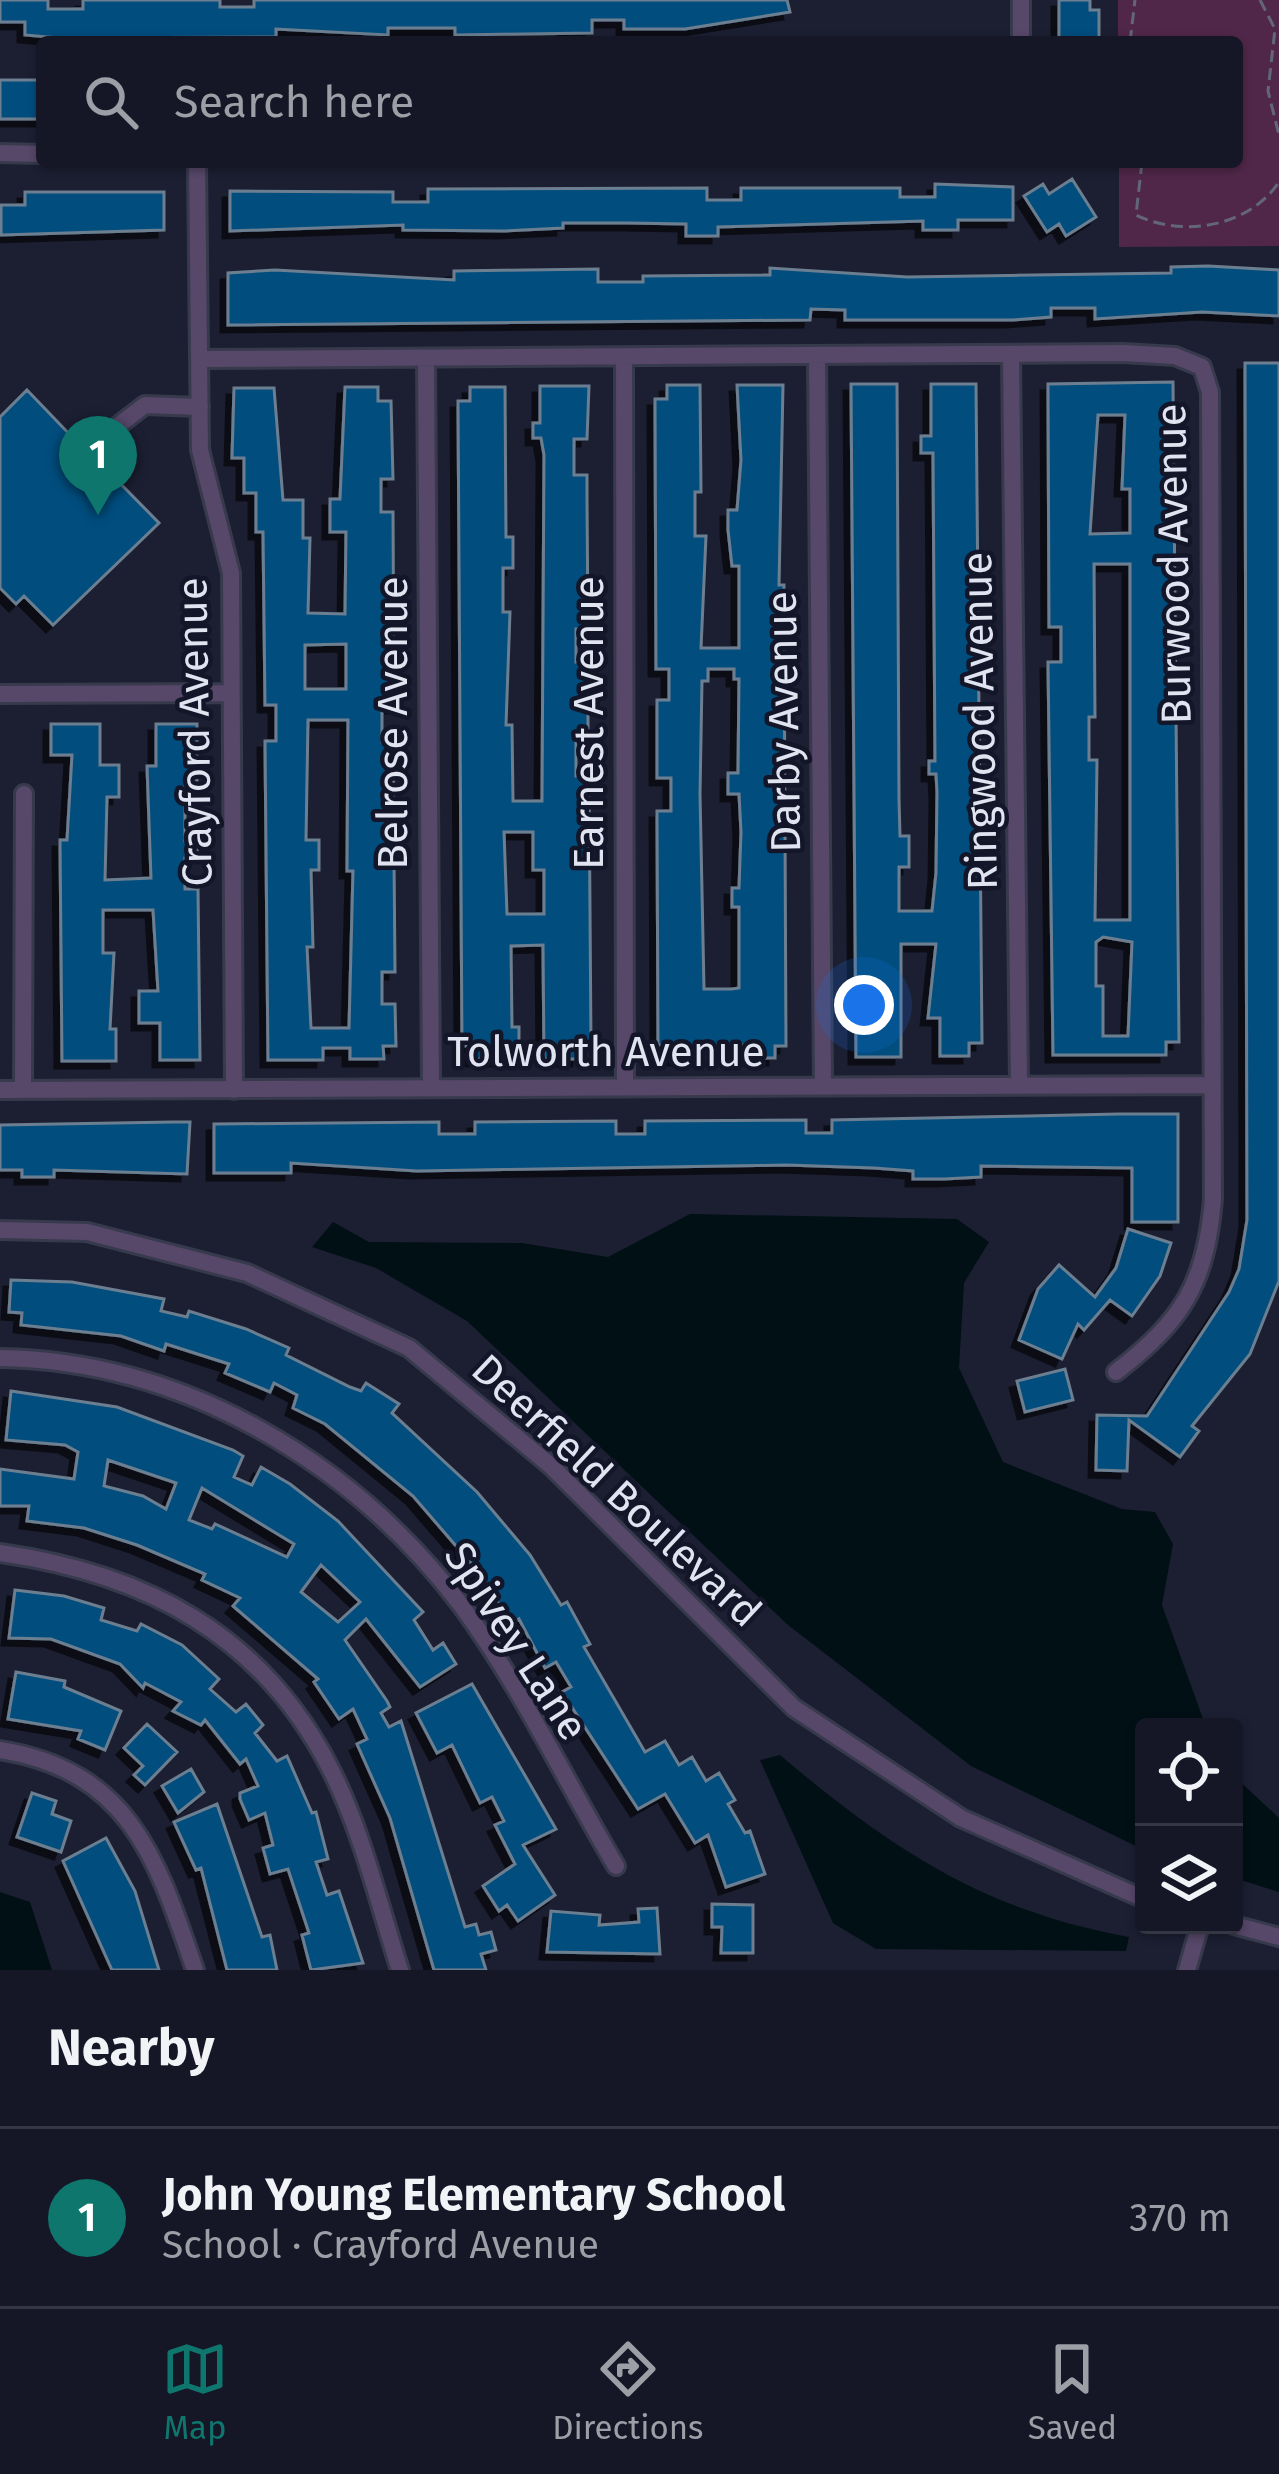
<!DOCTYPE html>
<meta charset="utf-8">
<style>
body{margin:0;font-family:"Fira Sans",sans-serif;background:#1e202e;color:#f1f3f6}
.controls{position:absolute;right:36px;bottom:36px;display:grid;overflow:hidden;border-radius:12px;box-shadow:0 3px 9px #0004}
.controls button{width:108px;height:108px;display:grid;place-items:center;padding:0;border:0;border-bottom:3px solid #343643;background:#151726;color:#f1f3f6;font:60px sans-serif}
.you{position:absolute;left:864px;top:1005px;width:42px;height:42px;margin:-30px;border:9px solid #fff;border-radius:50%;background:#1a73e8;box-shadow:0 0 0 18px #1a73e833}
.badge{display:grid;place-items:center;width:78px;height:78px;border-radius:50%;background:#0f766e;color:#fff;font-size:39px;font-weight:700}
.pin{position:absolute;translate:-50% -99px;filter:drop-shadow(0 3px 6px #0008)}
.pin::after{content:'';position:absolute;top:63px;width:42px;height:36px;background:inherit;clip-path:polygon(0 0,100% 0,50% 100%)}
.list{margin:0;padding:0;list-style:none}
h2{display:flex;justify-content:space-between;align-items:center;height:156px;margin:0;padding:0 48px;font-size:51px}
h2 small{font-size:39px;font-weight:400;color:#9d9fa7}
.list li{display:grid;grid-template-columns:78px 1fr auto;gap:36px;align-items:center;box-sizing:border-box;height:180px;padding:0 48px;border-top:3px solid #343643}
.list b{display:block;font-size:45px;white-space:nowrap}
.list p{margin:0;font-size:39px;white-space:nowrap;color:#9d9fa7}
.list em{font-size:39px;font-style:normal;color:#9d9fa7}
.icon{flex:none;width:66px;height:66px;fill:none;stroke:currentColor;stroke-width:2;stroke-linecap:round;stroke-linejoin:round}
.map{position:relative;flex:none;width:1279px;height:1970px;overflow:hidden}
.search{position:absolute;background:#151726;box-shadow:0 3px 9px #0004;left:36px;right:36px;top:36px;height:132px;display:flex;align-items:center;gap:30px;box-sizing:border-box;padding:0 42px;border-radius:12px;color:#9d9fa7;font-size:45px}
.sheet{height:336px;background:#151726}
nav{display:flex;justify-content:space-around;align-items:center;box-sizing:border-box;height:168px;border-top:3px solid #343643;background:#151726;font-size:33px;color:#9d9fa7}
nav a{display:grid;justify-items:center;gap:6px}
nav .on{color:#0f766e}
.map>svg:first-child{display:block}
</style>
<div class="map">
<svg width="1279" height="1970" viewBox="0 0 1279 1970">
<defs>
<filter id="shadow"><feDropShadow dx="-7" dy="7" stdDeviation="0" flood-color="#0009"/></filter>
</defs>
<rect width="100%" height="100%" fill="#1c1f32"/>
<!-- green -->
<path fill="#502748" d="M1118 0H1279V246L1119 247V162H1237V42H1118Z"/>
<!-- water -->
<path fill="#011015" d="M690 1214 957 1219 989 1242 964 1283 959 1368 1003 1462 1122 1509 1155 1512 1173 1544 1162 1605 1206 1727H1144V1850L971 1766 788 1625 467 1321 376 1268 312 1247 333 1222 369 1242 522 1243 608 1257Z
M780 1755C891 1849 984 1911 1129 1937L1126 1951 876 1949 833 1923 760 1760Z
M1234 1776 1279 1818V1892L1234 1878Z
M0 1892 30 1902 52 1970H0Z"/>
<!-- building -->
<path fill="#024d7e" stroke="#6c7f91" stroke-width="3" fill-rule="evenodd" filter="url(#shadow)" d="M0 0H48V9H83V0H220V7H254V0H787L790 12 685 29H624V20H592V33L455 35V28H388V35L276 29V37L59 38 25 35V22H0Z
M1059 0H1090V10H1099V42H1059Z
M0 80H42V119H0Z
M1072 179 1096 217 1066 236 1059 224 1047 232 1024 196 1043 184 1049 194Z
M935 184 1013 187V220H958V230H923V221L718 227V236H686V224L628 223H563V228L505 231 403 230V225L230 231V191L393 192V202H428V189L707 188V200H741V188H900V197H935Z
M25 192H164V230L1 235V205H25Z
M1208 266 1279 270V316L1202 312 1095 319V308H1051V317L1013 320H845V310L811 309 810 320 228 325V273L275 270 454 280V271L598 269V282H643V276L770 275V268L907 277 1171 273V267Z
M1245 363H1279V1281L1250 1354 1192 1426 1199 1431 1180 1457 1129 1420 1127 1471 1096 1470 1097 1415 1147 1416 1229 1292 1239 1269 1247 1220Z
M1173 382 1179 1042H1166V1055H1053L1048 662H1061V627H1049L1048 384ZM1098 415H1125L1122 489H1130V533L1090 534ZM1094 564H1130V920H1095L1097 760H1089V717H1095ZM1103 937 1132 942 1128 1036H1103V986H1096V942Z
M851 384H897L899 799 900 836H909V867H899V911H932L936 873 937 792 936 774H929V761H935L933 453H921V436H931V384H976L982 1043H969V1056H940V1018H928L936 944H901V1057H856Z
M667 385H700L701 492H695V536H706L701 648H739V566H732L728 530V510H737L741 460 737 385H783L779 585H784V611L786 1046H775V1058H743V1045H710V1058H671V1045H658L657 811H671V778H657V700H669V669H656L655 399H667ZM708 669H734V679H739L738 773H728V794H739L741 832 739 888H732V907H739V988L732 989H704L700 794 702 681H708Z
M540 386H589L587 439H574V475H587V499L588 629H576V662H588V741H576V776H589L591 1045H579V1059H544L543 945 511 946 512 1027H519V1046H507V1059H473V1046H462L458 401H470V387H505L506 537H513V568H503V612H510L506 725H512L513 801H542L544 455 541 438H533V423H540ZM504 832H533V870H544V914H507Z
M345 387H378V401H391L393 479H381V512H393L394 706H382V742H393L395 972H382V1004H395L396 1046H383L384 1059H350V1048H323V1060H268L265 741H276V705H265L263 532H256V493H244V458H232L234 388H274L283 500H303V538H310L308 613 345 614 346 532H330V499H340ZM346 644V689H305V645ZM308 720H348L347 871H353L349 1028H311L307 947H313L311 870H319V840H306Z
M27 390 74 439 89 425 126 462 112 475 159 523 53 625 24 596 16 604 0 588V417Z
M51 724H100V765H119V797H107L105 880 151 878 147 766H156V724H197V781H185V841H197V858H185V889H198L200 1060H160V1023H139V991H158L153 910H103V953H114L110 1029H116V1061H62L60 840H67L72 755H51Z
M1119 1114H1178V1222H1132V1168L981 1166V1177L944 1179H913V1171L874 1168 787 1165 417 1171 291 1163V1173H214V1124L439 1122V1134H475V1122L616 1121V1134H645V1121L806 1120V1133H832V1120Z
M173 1122H190L187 1174 54 1170V1177H22V1170H0V1125Z
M1128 1229 1171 1243 1160 1276 1132 1316 1110 1300 1084 1330 1078 1324 1062 1359 1019 1340 1038 1289 1059 1265 1095 1297 1116 1268Z
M11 1280 72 1282 164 1299 161 1311 187 1317 189 1311 246 1329 289 1348 286 1355 350 1387 361 1391 366 1383 399 1404 392 1413 477 1492 530 1555 561 1605 567 1602 590 1644 584 1647 645 1752 665 1741 679 1765 692 1757 706 1781 719 1773 735 1800 728 1804 745 1833 750 1831 765 1874 726 1887 708 1835 695 1843 665 1794 638 1809 562 1692 571 1687 556 1662 545 1668 519 1619 511 1624 481 1575 413 1496 325 1424 293 1408 297 1395 274 1383 270 1392 225 1373 229 1364 166 1344 164 1351 121 1336 21 1325 22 1313 9 1312Z
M1065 1369 1073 1400 1025 1412 1017 1381Z
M11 1391 117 1407 233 1450 243 1456 234 1477 252 1485 261 1467 290 1484 338 1521 423 1612 414 1620 433 1650 443 1643 456 1664 420 1687 366 1619 345 1640 387 1701 390 1707 381 1713 389 1727 401 1721 465 1927 476 1924 479 1935 491 1932 496 1950 481 1954 486 1970H434L390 1818 357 1744 367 1739 353 1709 339 1719 314 1682 318 1679 233 1606 240 1598 202 1580 205 1574 137 1545 84 1528 27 1521 29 1506H0V1469L74 1479 78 1452 65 1445 6 1440ZM108 1460 176 1483 166 1509 143 1496 104 1486ZM202 1488 294 1544 287 1557 215 1524 212 1529 189 1520ZM321 1565 360 1602 338 1622 301 1592Z
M15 1590 64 1596 104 1608 101 1620 137 1631 141 1624 182 1645 219 1679 210 1689 236 1712 246 1704 263 1725 255 1733 277 1761 287 1756 312 1813 316 1812 328 1859 316 1862 327 1895 339 1891 363 1963 311 1970 302 1935 309 1933 288 1869 270 1874 263 1848 273 1845 265 1813 249 1820 240 1799V1793L258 1786 246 1759 240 1764 205 1720 201 1725 173 1711 181 1702 145 1683 143 1688 120 1664 51 1639 9 1638Z
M16 1672 65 1681 64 1687 121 1711 105 1750 78 1739 81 1731 8 1719Z
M472 1684 556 1829 523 1845 555 1895 518 1921 507 1905 499 1911 483 1886 515 1864 495 1825 504 1821 492 1797 480 1803 452 1745 437 1753 416 1713Z
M147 1724 177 1752 145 1785 134 1775 143 1766 124 1748Z
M191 1769 204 1792 178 1813 162 1786Z
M32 1793 56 1801 52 1814 71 1821 61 1852 17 1837Z
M217 1804 262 1937 270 1935 277 1970H227L201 1868 196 1870 174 1822Z
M106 1838 135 1891 159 1970H112L63 1861Z
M712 1904 753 1905V1953H721L722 1927H712Z
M657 1908 660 1954 547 1952 551 1911 600 1915 599 1925 639 1922 638 1909Z"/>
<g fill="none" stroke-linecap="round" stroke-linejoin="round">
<!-- minor casing -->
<g stroke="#373a4d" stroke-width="22">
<path id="minor" d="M1021 42V0
M0 153 42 154
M197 162 200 450 231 573 234 1090
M817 356 823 1086
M1011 356 1019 1085
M426 358 431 1088
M200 359 1123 353 1175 356 1202 367 1210 392 1213 1199C1206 1284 1182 1321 1116 1372
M624 359 625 1086
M115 428 145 405 200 407
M0 694 231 693
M0 1090 1212 1085
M23 1090 24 794
M0 1230 87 1232 247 1273 409 1348 551 1466 794 1708 961 1818 1144 1899
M0 1358C183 1361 352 1461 461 1605 520 1685 565 1780 616 1866
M0 1553C146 1574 262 1634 331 1770 362 1831 379 1905 400 1970
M0 1750C130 1771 157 1859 195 1970
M1234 1925 1279 1937
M1187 1970 1200 1925"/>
</g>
<!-- path -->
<path stroke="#636677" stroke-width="3" stroke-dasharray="12 6" stroke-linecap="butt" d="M1260 0 1275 29 1268 91 1279 135
M1130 42 1135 0
M1142 162 1136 215C1183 238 1249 227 1279 182"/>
<!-- minor -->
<use href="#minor" stroke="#574769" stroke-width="16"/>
</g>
<g text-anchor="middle" stroke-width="9" stroke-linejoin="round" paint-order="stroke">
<!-- street labels -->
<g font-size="42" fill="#e0e3f0" stroke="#131628">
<text transform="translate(1173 564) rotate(-91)" y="15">Burwood Avenue</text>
<text transform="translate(979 721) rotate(-91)" y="15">Ringwood Avenue</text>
<text transform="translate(783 722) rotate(-91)" y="15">Darby Avenue</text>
<text transform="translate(392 723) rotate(-90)" y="15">Belrose Avenue</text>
<text transform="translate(588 723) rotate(-90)" y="15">Earnest Avenue</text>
<text transform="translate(194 732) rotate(-91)" y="15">Crayford Avenue</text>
<text x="606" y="1066">Tolworth Avenue</text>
<text transform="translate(617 1490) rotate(43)" y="15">Deerfield Boulevard</text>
<text transform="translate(517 1641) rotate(57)" y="15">Spivey Lane</text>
</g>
</g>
</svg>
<div class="controls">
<button><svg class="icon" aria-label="locate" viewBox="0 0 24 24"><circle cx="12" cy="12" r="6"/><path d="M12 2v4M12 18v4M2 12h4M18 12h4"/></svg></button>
<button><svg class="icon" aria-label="layers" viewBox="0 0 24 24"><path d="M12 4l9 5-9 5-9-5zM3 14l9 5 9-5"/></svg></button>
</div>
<div class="you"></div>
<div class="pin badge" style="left:98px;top:515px">1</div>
<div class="search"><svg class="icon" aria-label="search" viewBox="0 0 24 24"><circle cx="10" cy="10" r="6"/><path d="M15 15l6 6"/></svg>Search here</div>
</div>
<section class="sheet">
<h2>Nearby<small></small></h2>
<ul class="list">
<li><span class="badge">1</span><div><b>John Young Elementary School</b><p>School · Crayford Avenue</p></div><em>370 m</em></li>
</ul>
</section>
<nav>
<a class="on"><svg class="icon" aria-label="map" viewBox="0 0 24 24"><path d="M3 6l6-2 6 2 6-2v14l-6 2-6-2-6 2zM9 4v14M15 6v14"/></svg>Map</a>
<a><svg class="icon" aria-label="directions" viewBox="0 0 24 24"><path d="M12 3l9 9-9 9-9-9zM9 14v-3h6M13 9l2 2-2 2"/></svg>Directions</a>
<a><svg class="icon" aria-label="saved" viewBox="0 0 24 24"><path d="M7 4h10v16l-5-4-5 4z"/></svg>Saved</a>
</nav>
